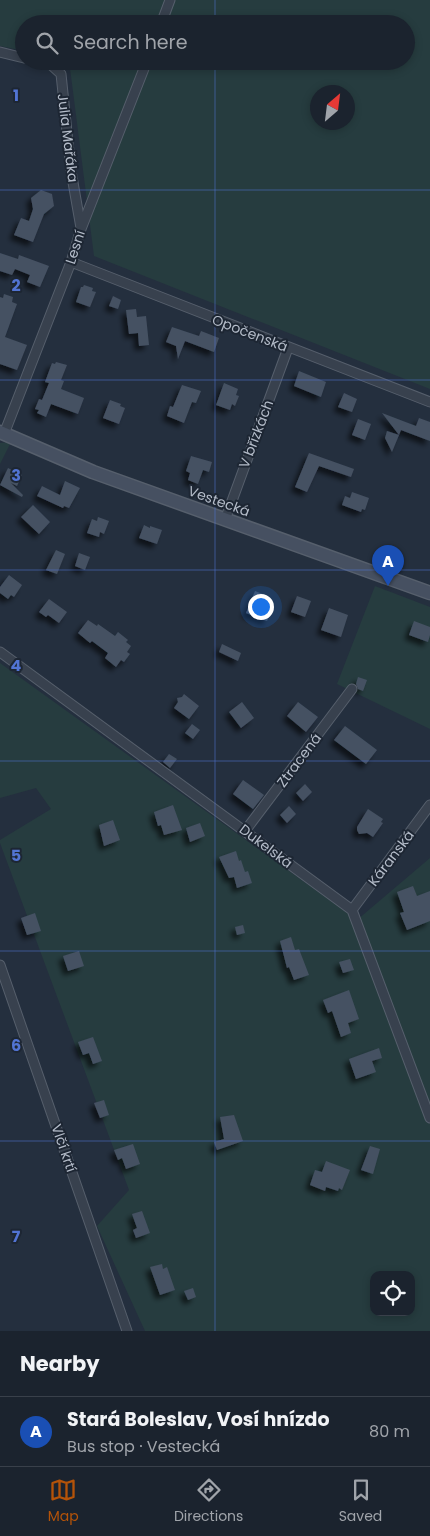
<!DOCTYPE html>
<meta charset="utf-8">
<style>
body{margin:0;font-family:Poppins,sans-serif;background:#282f3a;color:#f1f3f6}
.controls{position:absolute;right:15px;bottom:15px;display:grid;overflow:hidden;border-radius:10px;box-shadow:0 2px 8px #0003}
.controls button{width:45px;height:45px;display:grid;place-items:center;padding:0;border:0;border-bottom:1px solid #39404a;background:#1b232e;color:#f1f3f6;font:25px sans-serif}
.compass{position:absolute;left:310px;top:85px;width:45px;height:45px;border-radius:50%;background:#1b232e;box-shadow:0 2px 8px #0003;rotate:28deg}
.you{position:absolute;left:260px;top:606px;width:18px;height:18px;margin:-12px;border:4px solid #fff;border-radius:50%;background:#1a73e8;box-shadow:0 0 0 8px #1a73e833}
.badge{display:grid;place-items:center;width:32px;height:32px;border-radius:50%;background:#b45309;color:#fff;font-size:16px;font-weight:700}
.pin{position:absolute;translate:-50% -41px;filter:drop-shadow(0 1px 2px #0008)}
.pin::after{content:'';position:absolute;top:26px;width:18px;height:15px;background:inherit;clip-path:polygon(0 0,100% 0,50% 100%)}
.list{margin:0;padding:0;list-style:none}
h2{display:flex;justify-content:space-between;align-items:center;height:65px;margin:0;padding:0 20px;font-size:21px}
h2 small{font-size:16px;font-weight:400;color:#a0a4aa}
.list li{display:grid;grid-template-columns:32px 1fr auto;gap:15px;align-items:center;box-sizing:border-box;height:70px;padding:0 20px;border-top:1px solid #39404a}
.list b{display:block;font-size:19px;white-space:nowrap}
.list p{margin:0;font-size:16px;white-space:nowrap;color:#a0a4aa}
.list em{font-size:16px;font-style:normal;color:#a0a4aa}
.icon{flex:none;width:28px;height:28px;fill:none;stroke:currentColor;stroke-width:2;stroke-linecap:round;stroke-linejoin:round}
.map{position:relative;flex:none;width:430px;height:1331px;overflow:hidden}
.search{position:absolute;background:#1b232e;box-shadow:0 2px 8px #0003;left:15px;right:15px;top:15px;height:55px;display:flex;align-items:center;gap:12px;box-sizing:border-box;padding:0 18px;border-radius:28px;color:#a0a4aa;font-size:19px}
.sheet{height:135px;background:#1b232e}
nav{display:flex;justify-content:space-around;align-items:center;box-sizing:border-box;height:70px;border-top:1px solid #39404a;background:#1b232e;font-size:14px;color:#a0a4aa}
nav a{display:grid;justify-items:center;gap:2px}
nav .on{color:#b45309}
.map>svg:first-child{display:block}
</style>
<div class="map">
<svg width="430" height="1331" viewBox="0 0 430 1331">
<defs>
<filter id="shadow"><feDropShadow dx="-4.5" dy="4.5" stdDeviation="2.5" flood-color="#0009"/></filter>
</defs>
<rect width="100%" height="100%" fill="#242f3e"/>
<!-- green -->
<path fill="#263c3f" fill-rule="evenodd" d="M0 0H430V389L94 256 70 68 61 61H406V24H24V51L0 46ZM318 92H348V122H318Z
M11 442 0 464V443Z
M375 586 430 607V729L337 684Z
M0 663 357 920 430 858V1331H145L97 1226 129 1190 0 843V840L51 809 36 788 0 798ZM374 1275H411V1312H374Z"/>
<!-- building -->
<path fill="#455162" filter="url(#shadow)" d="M41 190 52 194 54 206 44 214 33 242 14 235 21 218 29 221 33 209 31 198Z
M0 253 18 259 19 255 49 266 40 287 27 282 30 275 15 269 12 275 0 271Z
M84 285 93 288 92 291 96 292 90 307 76 302 81 287H83Z
M4 294 13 297 12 302 17 304 5 337 27 345 17 370 0 364V297L3 298Z
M113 296 121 300 118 309 109 306Z
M136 309 137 317 146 316 149 345 139 346 138 333 129 334 126 310Z
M172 327 199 336 201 331 219 338 214 352 185 341 178 359 176 346 166 342Z
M56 362 67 365 61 380 64 381 61 389 84 398 78 414 51 404 46 417 37 413 39 410 35 409 39 399 42 400 49 383 45 382 52 363 55 364Z
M299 371 326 382 321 397 294 386Z
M224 383 238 389 236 395 239 396 235 406 232 404 230 410 216 405Z
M182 385 201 391 196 403 192 402 184 423 167 416 170 406 173 407Z
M344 393 357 399 352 412 338 407Z
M110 400 121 404 120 406 125 408 119 424 103 418Z
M382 413 416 426 419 418 430 422V441L401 430 399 435Z
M358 419 371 424 365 440 352 435Z
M387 431 399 435 392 452 385 438Z
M309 453 354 469 351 477 319 466 307 492 295 487Z
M191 456 212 462 209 472 203 470 198 484 188 480 190 473 186 471Z
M8 468 22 475 17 486 11 483 23 495 22 497 0 485Z
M65 481 80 488 69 508 64 506 63 508 37 496 42 486 60 495Z
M352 492 369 498 365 510 362 509 361 512 342 505 345 496 350 498Z
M33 505 50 522 39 534 21 517Z
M98 517 109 521 104 534 100 532 99 537 87 533 92 519 97 521Z
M144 525 150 528V526L162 530 157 544 139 538Z
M56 550 65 554 57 574 46 570Z
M79 553 90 557 85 570 75 566Z
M9 575 22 585 14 597 11 595 8 599 0 593V587Z
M255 591 268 596 266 600 274 603 267 621 246 613Z
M297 596 311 601 305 617 291 612Z
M49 599 67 612 59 623 48 615 46 617 39 612Z
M329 608 348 615 341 637 321 630Z
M88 620 97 626 98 624 115 636 118 632 128 640 126 642 131 646 127 652 130 654 124 662 121 660 116 667 105 658 108 653 92 641 90 643 78 633Z
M414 621 430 627V635L428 642 409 635Z
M222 644 241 653 238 661 219 652Z
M358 677 367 680 363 691 358 689 356 684Z
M184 694 199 706 189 719 174 708 178 702 177 698 182 697Z
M242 702 254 718 241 728 229 712Z
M298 702 318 717 306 732 287 716Z
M192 724 200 730 193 739 185 733Z
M345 726 377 750 366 764 334 740Z
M169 754 177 759 170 768 163 762Z
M243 780 264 795 253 809 233 794Z
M305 784 312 792 303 801 296 793Z
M173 805 182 830 164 835 161 825 158 826 154 812Z
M289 806 296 814 287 823 280 815Z
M368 809 383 819 381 822 383 823 373 837 367 833 359 834 357 830V827Z
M113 820 120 840 104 846 99 825Z
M200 823 205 836 190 842 186 828Z
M236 851 239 861 241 860 245 872 248 871 252 883 237 888 234 877 229 878 219 857Z
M413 886 417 896 430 891V921L407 930 400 913 404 912 397 892Z
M35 913 41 931 27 935 21 918Z
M243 925 245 933 237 935 235 927Z
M291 937 295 950 299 949 309 975 294 980 289 967 287 968 280 941Z
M79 951 84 966 68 971 63 956Z
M350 959 354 970 343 973 339 962Z
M349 990 359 1019 348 1023 351 1033 341 1037 332 1011 328 1013 323 1000Z
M93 1037 102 1061 93 1064 89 1053 83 1055 78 1042Z
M379 1048 382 1058 372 1061 376 1072 356 1079 349 1059Z
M104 1100 109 1115 100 1118 94 1103Z
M234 1115 243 1141 217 1150 214 1142 224 1139 220 1117Z
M133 1144 140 1164 126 1169 122 1158 118 1160 114 1150Z
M370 1146 380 1149 373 1174 361 1170Z
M326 1161 350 1170 342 1190 339 1188 338 1191 326 1187 325 1191 310 1185 315 1170 322 1172Z
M142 1211 150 1233 136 1238 133 1230 137 1228 132 1214Z
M162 1264 163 1269 167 1267 175 1290 160 1295 150 1267Z
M193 1288 196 1297 188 1300 184 1291Z"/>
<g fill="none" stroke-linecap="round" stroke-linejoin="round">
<!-- street casing -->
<g stroke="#565f6c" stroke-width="11">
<path id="street" d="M161 24 170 0
M0 52 24 58
M37 61 50 64 61 74 71 171 81 228
M71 262 430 402
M4 434 71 262 81 229 147 61
M225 520 288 348
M0 652 352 910 430 1118
M245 831 352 689
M352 910 430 805
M0 965 127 1331"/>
</g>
<!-- secondary casing -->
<g stroke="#565f6c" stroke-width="15">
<path id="secondary" d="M0 432 93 472 430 593"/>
</g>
<!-- street -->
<use href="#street" stroke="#38414e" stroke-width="9"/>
<!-- secondary -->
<use href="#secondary" stroke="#465061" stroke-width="12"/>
</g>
<!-- grid -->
<path fill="none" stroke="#5274d3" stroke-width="1" stroke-opacity="0.55" d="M215 0V24M215 61V1331M0 190H430M0 380H430M0 570H430M0 761H430M0 951H430M0 1141H430"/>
<g text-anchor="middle" stroke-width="4" stroke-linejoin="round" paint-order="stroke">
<!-- street labels -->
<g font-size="14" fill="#b4bcc9" stroke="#1d2633">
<text transform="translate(68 138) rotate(83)" y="5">Julia Mařáka</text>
<text transform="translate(75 247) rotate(-72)" y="5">Lesní</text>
<text transform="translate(250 333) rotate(21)" y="5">Opočenská</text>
<text transform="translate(256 434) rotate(-69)" y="5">V břízkách</text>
<text transform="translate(219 501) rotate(20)" y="5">Vestecká</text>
<text transform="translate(299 760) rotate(-53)" y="5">Ztracená</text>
<text transform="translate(266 846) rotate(37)" y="5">Dukelská</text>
<text transform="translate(391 858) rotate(-53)" y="5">Káranská</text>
<text transform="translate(64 1148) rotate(71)" y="5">Vlčí krtí</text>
</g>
</g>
<g font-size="16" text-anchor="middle" font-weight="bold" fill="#5274d3" stroke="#1d2633" stroke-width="4" stroke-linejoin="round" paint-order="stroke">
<text x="16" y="101">1</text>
<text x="16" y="291">2</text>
<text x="16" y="481">3</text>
<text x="16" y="671">4</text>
<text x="16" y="861">5</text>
<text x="16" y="1051">6</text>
<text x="16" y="1242">7</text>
</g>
</svg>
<div class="controls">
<button><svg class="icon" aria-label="locate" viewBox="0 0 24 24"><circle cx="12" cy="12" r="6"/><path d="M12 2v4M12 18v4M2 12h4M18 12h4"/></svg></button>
</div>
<svg class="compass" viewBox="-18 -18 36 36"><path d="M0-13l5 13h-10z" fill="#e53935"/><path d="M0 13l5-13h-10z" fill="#a0a4aa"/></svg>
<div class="you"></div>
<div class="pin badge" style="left:388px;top:586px;background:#1a4fb4">A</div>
<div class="search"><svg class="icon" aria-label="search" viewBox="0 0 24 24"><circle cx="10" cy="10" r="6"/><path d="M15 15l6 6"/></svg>Search here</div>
</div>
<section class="sheet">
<h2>Nearby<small></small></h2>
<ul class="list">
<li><span class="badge" style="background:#1a4fb4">A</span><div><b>Stará Boleslav, Vosí hnízdo</b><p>Bus stop · Vestecká</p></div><em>80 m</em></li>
</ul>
</section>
<nav>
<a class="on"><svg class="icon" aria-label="map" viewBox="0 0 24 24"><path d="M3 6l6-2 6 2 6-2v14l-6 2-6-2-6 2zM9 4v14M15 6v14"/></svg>Map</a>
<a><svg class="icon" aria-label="directions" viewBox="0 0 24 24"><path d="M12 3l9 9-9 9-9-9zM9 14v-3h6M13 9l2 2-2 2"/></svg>Directions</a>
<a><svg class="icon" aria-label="saved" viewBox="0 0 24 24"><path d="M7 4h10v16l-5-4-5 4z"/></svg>Saved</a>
</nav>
